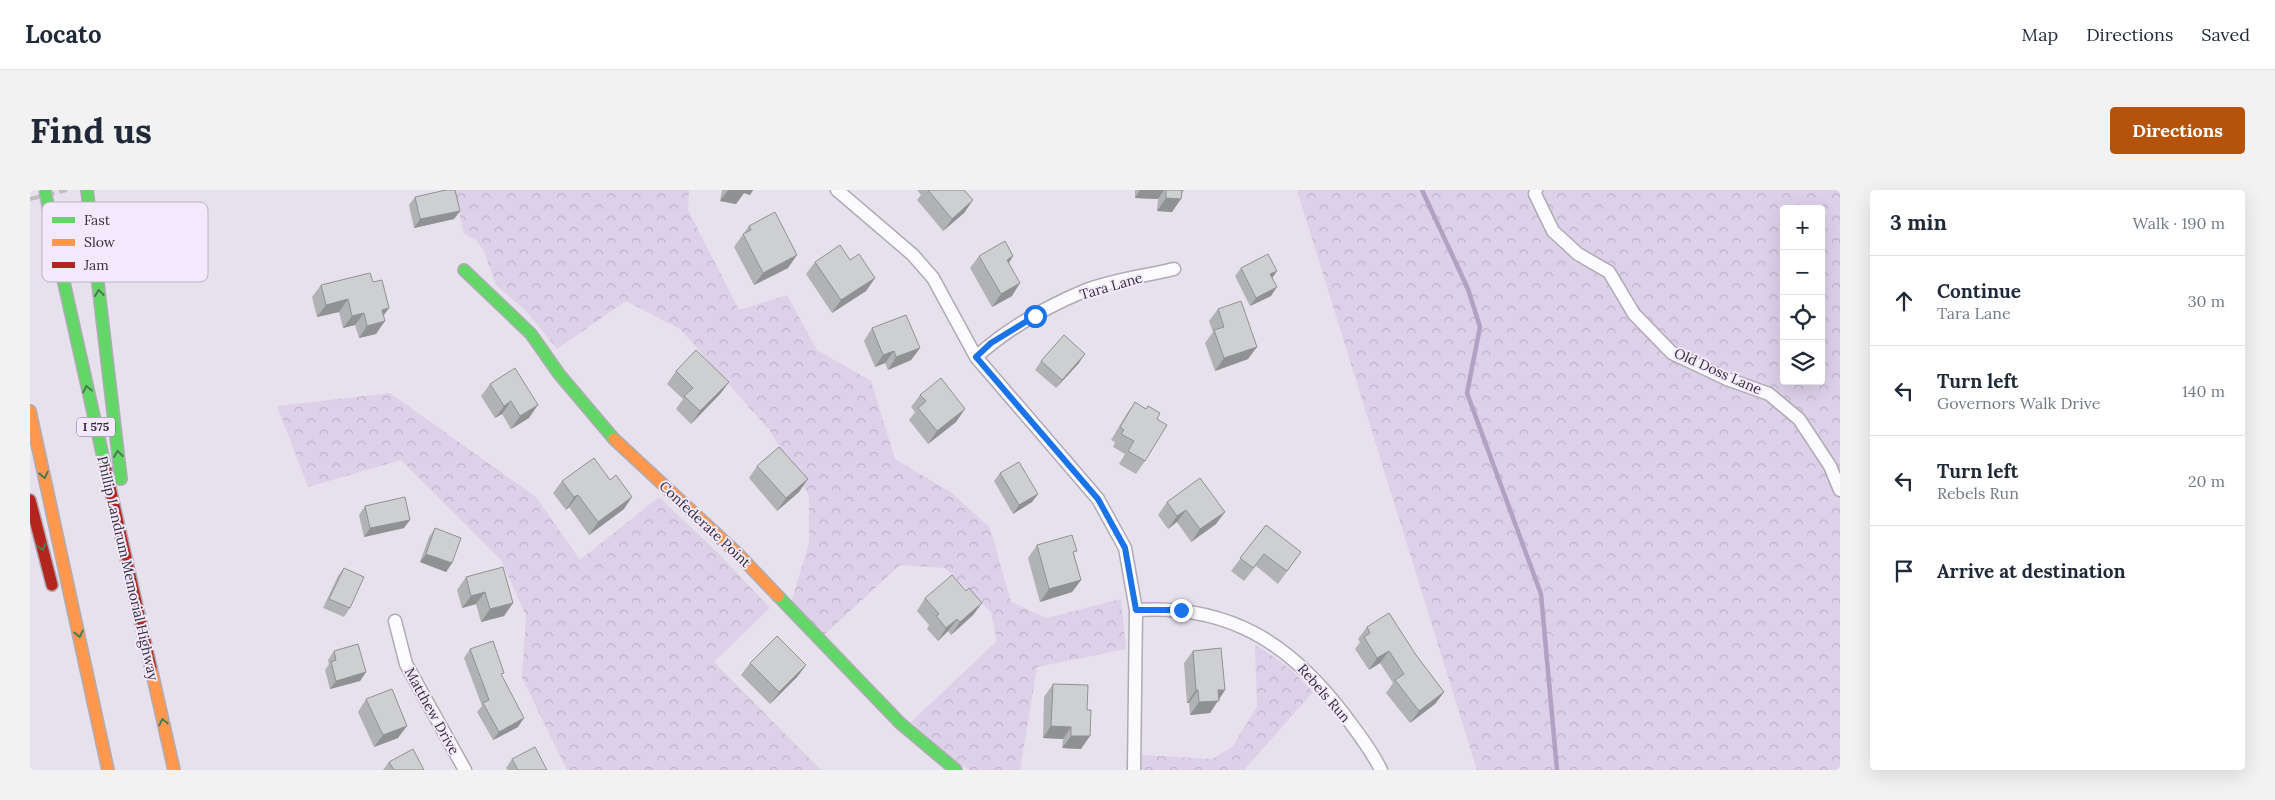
<!DOCTYPE html>
<meta charset="utf-8">
<style>
body{margin:0;font-family:Lora,serif;background:#f2f2f3;color:#1f2937}
.controls{position:absolute;right:15px;top:15px;display:grid;overflow:hidden;border-radius:5px;box-shadow:0 5px 20px #0002}
.controls button{width:45px;height:45px;display:grid;place-items:center;padding:0;border:0;border-bottom:1px solid #e0e1e3;background:#fff;color:#1f2937;font:25px sans-serif}
.stop{position:absolute;width:15px;height:15px;margin:-11px;border:4px solid #1a73e8;border-radius:50%;background:#fff}
.stop.end{background:#1a73e8;border-color:#fff;box-shadow:0 1px 5px #0008}
.list{margin:0;padding:0;list-style:none}
h2{display:flex;justify-content:space-between;align-items:center;height:65px;margin:0;padding:0 20px;font-size:21px}
h2 small{font-size:16px;font-weight:400;color:#747a83}
.list li{display:grid;grid-template-columns:32px 1fr auto;gap:15px;align-items:center;box-sizing:border-box;height:90px;padding:0 20px;border-top:1px solid #e0e1e3}
.list b{display:block;font-size:19px;white-space:nowrap}
.list p{margin:0;font-size:16px;white-space:nowrap;color:#747a83}
.list em{font-size:16px;font-style:normal;color:#747a83}
.icon{flex:none;width:28px;height:28px;fill:none;stroke:currentColor;stroke-width:2;stroke-linecap:round;stroke-linejoin:round}
.map{position:relative;flex:none;width:1810px;height:580px;overflow:hidden;border-radius:5px}
header{display:flex;align-items:center;gap:30px;box-sizing:border-box;height:70px;padding:0 25px;background:#fff;border-bottom:1px solid #e0e1e3}
header strong{font-size:24px}
nav{display:flex;gap:28px;margin-inline-start:auto;font-size:18px}
.intro{display:flex;align-items:center;justify-content:space-between;box-sizing:border-box;height:120px;padding:0 30px}
h1{margin:0;font-size:35px}
.button{padding:12px 22px;border-radius:5px;background:#b45309;color:#fff;font-size:18px;font-weight:700}
main{display:flex;gap:30px;padding:0 30px}
aside{flex:1;background:#fff;border-radius:5px;box-shadow:0 5px 20px #0002}
.map>svg:first-child{display:block}
</style>
<header>
<strong>Locato</strong>
<nav><a>Map</a><a>Directions</a><a>Saved</a></nav>
</header>
<div class="intro"><h1>Find us</h1><a class="button">Directions</a></div>
<main>
<div class="map">
<svg width="1810" height="580" viewBox="0 0 1810 580">
<defs>
<pattern id="forest-crowns" width="20" height="18" patternUnits="userSpaceOnUse" patternTransform="scale(1.25)"><rect width="20" height="18" fill="#ddd0e9"/><path d="M2 6a3 3 0 1 1 6 0M12 15a3 3 0 1 1 6 0" fill="none" stroke="#beb3c9"/></pattern>
</defs>
<rect width="100%" height="100%" fill="#e7e1ed"/>
<!-- forest -->
<path fill="url(#forest-crowns)" fill-rule="evenodd" d="M424 0H659L658 20 709 120 757 105 787 160 841 191 865 269 922 303 960 338 981 412 1017 428 1091 409 1096 459 1007 477 990 580H940L922 570 881 532 967 451 961 422 915 378 870 375 794 445 761 413 779 353V306L740 241 650 139 596 111 527 159 497 122 466 95 454 61 446 50 434 44Z
M1267 0H1810V580H1447ZM1754 19H1791V191H1754Z
M360 203 506 307 550 370 629 307 688 363 740 418 684 472 791 580H537L492 488 496 426 471 370 371 270 278 297 247 216Z
M1225 455C1248 468 1265 482 1283 502L1214 580H1112V565L1182 569 1202 557 1227 517Z"/>
<g fill="none" stroke-linecap="round" stroke-linejoin="round">
<!-- stream -->
<path stroke="#b3a1c4" stroke-width="4.5" d="M1392 0 1438 99 1450 137 1437 203 1511 404 1527 580"/>
<!-- street casing -->
<g stroke="#afaab3" stroke-width="15">
<path id="street" d="M807 0 883 65 903 88 946 167 1068 309 1095 358 1106 420 1104 580
M1506 0 1505 4 1523 41 1548 64 1579 82 1604 124 1642 163 1697 189 1739 204 1769 229 1800 276 1810 300
M946 167C977 139 1016 117 1054 101 1081 90 1116 86 1144 79
M1106 420C1198 414 1258 452 1313 523 1327 542 1341 559 1351 580
M365 431 376 474 435 580"/>
</g>
<!-- fast casing -->
<g stroke="#afaab3" stroke-width="14">
<path id="fast" d="M57 0 91 289
M26 57 76 280
M434 80 501 144 529 184 584 249
M748 406 870 533 926 580"/>
</g>
<!-- slow casing -->
<g stroke="#afaab3" stroke-width="14">
<path id="slow" d="M0 221 78 580
M584 249 709 365 748 406
M121 478 144 580"/>
</g>
<!-- jam casing -->
<g stroke="#afaab3" stroke-width="14">
<path id="jam" d="M76 280 121 478
M0 310 22 395"/>
</g>
<!-- street -->
<use href="#street" stroke="#fbfafc" stroke-width="12"/>
<!-- fast -->
<use href="#fast" stroke="#63d668" stroke-width="11"/>
<!-- slow -->
<use href="#slow" stroke="#ff974d" stroke-width="11"/>
<!-- jam -->
<use href="#jam" stroke="#b3261e" stroke-width="11"/>
<!-- rail -->
<path stroke="#c0bec1" stroke-width="4" stroke-dasharray="10 5" stroke-linecap="butt" d="M0 9 37 0"/>
<!-- fast-bridge casing -->
<g stroke="#bab1c2" stroke-width="14" stroke-linecap="butt">
<path id="fast-bridge" d="M15 0 26 57"/>
</g>
<!-- fast-bridge -->
<use href="#fast-bridge" stroke="#63d668" stroke-width="11"/>
</g>
<!-- wall -->
<path fill="#b1b2b3" d="M692 0H723L720 5 714 3 706 14 690 11Z
M887 0H934L943 10 934 23 913 41 887 10 891 5Z
M1105 0H1154L1142 22 1127 21 1128 9 1105 8Z
M385 7 430 21 424 29 384 38 379 15Z
M719 36 758 78 724 95 704 57Z
M949 66H983L979 73 982 106 962 117 940 78Z
M820 70 845 88 836 101 802 123 776 84 785 72Z
M1211 78 1242 88 1241 106 1220 116 1205 86Z
M343 92 359 118 354 125 346 144 329 148 325 135 313 138 309 122 287 127 282 107 291 95Z
M1188 119 1218 169 1185 181 1175 153 1183 142 1179 131Z
M842 138 890 158 881 170 858 180 855 173 845 177 834 151Z
M1011 171 1049 173 1026 198 1005 180Z
M646 181 699 192 690 204 661 234 646 219 653 209 637 194Z
M460 194 499 228 481 239 472 224 465 228 451 206Z
M890 205 926 232 898 254 879 230 885 222 881 217Z
M1105 212 1127 229 1115 271 1106 284 1089 274 1095 264 1083 257 1085 252 1081 250 1096 225Z
M727 276 769 302 747 321 719 288Z
M970 283 1008 304 1002 312 983 324 964 291Z
M1170 288 1186 334 1161 352 1147 332 1138 339 1128 325 1137 312Z
M532 291 594 319 559 345 539 317 536 320 523 303Z
M335 316 374 338 334 347 329 325Z
M1236 335 1271 362 1248 394 1226 376 1214 391 1201 381Z
M405 338 422 373 416 382 390 372 399 347Z
M1007 355 1044 366 1051 390 1042 402 1010 412 998 368Z
M314 378 320 418 314 427 293 418 308 386Z
M436 387 483 413 474 426 451 432 446 414 432 418 427 400Z
M936 401 952 413 943 425 921 445 918 441 908 451 897 439 899 435 887 421 895 408Z
M1337 437 1386 465 1414 502 1405 514 1380 533 1356 503 1363 493 1350 473 1339 480 1325 459 1330 452 1328 449Z
M440 459 472 486 488 537 463 550 447 522 452 516 434 468Z
M304 461 336 482 330 491 300 499 295 480 299 474 298 470Z
M1163 461 1195 500 1180 523 1160 525 1159 513H1157L1154 473Z
M720 473 776 475 767 487 740 514 711 485Z
M1023 494 1051 559 1032 558 1033 549 1013 548 1014 507Z
M336 509 368 548 344 557 328 522Z
M482 569 517 580H478L476 578Z
M359 572 394 580H353Z"/>
<!-- shaded-wall -->
<path fill="#909192" d="M698 0H723L720 5 714 3 706 14 690 11Z
M1110 0H1134L1128 9 1105 8Z
M1136 8 1151 9 1142 22 1127 21Z
M943 10 934 23 913 41 922 29Z
M430 21 424 29 384 38 390 29Z
M767 65 758 78 724 95 733 83Z
M983 66 975 79 977 70Z
M1247 81 1241 90 1240 84Z
M845 88 836 101 802 123 811 110Z
M990 93 982 106 962 117 971 104Z
M1247 97 1241 106 1220 116 1226 108Z
M318 109 309 122 287 127 296 115Z
M359 118 350 130 352 120Z
M334 123 325 135 313 138 322 126Z
M355 131 346 144 329 148 337 136Z
M1227 157 1218 169 1185 181 1194 168Z
M890 158 881 170 858 180 866 167Z
M864 161 855 173 845 177 853 165Z
M1055 164 1049 173 1026 198 1032 190Z
M699 192 690 204 661 234 670 221Z
M481 211 472 224 465 228 474 216Z
M508 215 499 228 481 239 490 226Z
M935 219 926 232 898 254 907 241Z
M778 289 769 302 747 321 756 308Z
M1008 304 1002 312 983 324 989 315Z
M548 305 539 317 536 320 544 307Z
M602 307 594 319 559 345 568 332Z
M1156 320 1147 332 1138 339 1147 326Z
M1195 322 1186 334 1161 352 1170 339Z
M380 330 374 338 334 347 340 338Z
M396 364 422 373 416 382 390 372Z
M1051 390 1042 402 1010 412 1019 399Z
M455 402 446 414 432 418 441 406Z
M483 413 474 426 451 432 460 419Z
M952 413 943 425 921 445 930 432Z
M927 429 918 441 908 451 916 438Z
M1359 461 1350 473 1339 480 1347 468Z
M776 475 767 487 740 514 749 502Z
M336 482 330 491 300 499 306 491Z
M1166 500H1168L1159 513H1157Z
M1188 500H1195L1180 523 1160 525 1169 512Z
M1414 502 1405 514 1380 533 1389 521Z
M494 528 488 537 463 550 469 542Z
M377 536 368 548 344 557 353 545Z
M1021 536 1041 537 1033 549 1013 548Z
M1041 546H1060L1051 559 1032 558Z"/>
<!-- building -->
<path fill="#cecfd0" stroke="#909192" d="M416 0H425L430 21 390 29 385 7Z
M898 0H934L943 10 922 29Z
M1136 0H1152L1151 9 1136 8Z
M745 22 767 65 733 83 713 44 721 40 719 36Z
M975 51 983 66 977 70 990 93 971 104 949 66Z
M810 55 820 70 829 64 845 88 811 110 785 72Z
M1238 64 1247 81 1240 84 1247 97 1226 108 1211 78Z
M340 83 343 92 352 90 359 118 352 120 355 131 337 136 334 123 322 126 318 109 296 115 291 95Z
M1211 111 1227 157 1194 168 1184 140 1194 137 1188 119Z
M876 125 890 158 866 167 864 161 853 165 842 138Z
M1034 145 1055 164 1032 190 1011 171Z
M666 160 699 192 670 221 654 206 663 198 646 181Z
M485 178 508 215 490 226 481 211 474 216 460 194Z
M911 188 935 219 907 241 888 218 896 211 890 205Z
M1105 212 1116 219 1118 216 1130 223 1127 229 1137 235 1115 271 1098 261 1104 251 1091 244 1094 240 1090 237Z
M749 257 778 289 756 308 727 276Z
M564 268 580 290 586 285 602 307 568 332 548 305 544 307 532 291Z
M989 272 1008 304 989 315 970 283Z
M1170 288 1195 322 1170 339 1156 320 1147 326 1137 312Z
M375 307 380 330 340 338 335 316Z
M1236 335 1271 362 1257 381 1234 364 1223 378 1210 368Z
M405 338 431 348 422 373 396 364Z
M1042 345 1047 361 1043 362 1051 390 1019 399 1007 355Z
M473 377 483 413 460 419 455 402 441 406 436 387Z
M314 378 334 387 320 418 299 409Z
M922 385 936 401 939 398 952 413 930 432 927 429 916 438 906 426 909 424 895 408Z
M1359 423 1386 465 1414 502 1389 521 1365 490 1374 484 1359 461 1347 468 1334 447 1340 443 1337 437Z
M747 446 776 475 749 502 720 473Z
M463 451 474 483 471 484 494 528 469 542 453 513 459 510 440 459Z
M328 454 336 482 306 491 301 472 306 470 304 461Z
M1191 458 1195 500H1188L1189 511 1169 512 1168 500H1166L1163 461Z
M1023 494 1058 495 1057 520H1061L1060 546H1041V537L1021 536Z
M362 499 377 536 353 545 336 509Z
M505 557 517 580H488L482 569Z
M383 559 394 580H364L359 572Z"/>
<!-- one-way arrows -->
<defs><path id="oneway-chevron" d="M-2-3.5L2.5 0L-2 3.5" fill="none" stroke-width="1.6" stroke-linecap="round" stroke-linejoin="round" transform="scale(1.25)"/></defs>
<g stroke="#4a7b4e">
<use href="#oneway-chevron" transform="translate(69 103) rotate(-97)"/>
<use href="#oneway-chevron" transform="translate(57 199) rotate(-102)"/>
<use href="#oneway-chevron" transform="translate(88 264) rotate(-97)"/>
<use href="#oneway-chevron" transform="translate(14 285) rotate(78)"/>
<use href="#oneway-chevron" transform="translate(12 357) rotate(75)"/>
<use href="#oneway-chevron" transform="translate(49 444) rotate(78)"/>
<use href="#oneway-chevron" transform="translate(133 532) rotate(-103)"/>
</g>
<g fill="none" stroke-linecap="round" stroke-linejoin="round">
<!-- route -->
<path stroke="#1a73e8" stroke-width="6" d="M1005 126 961 153 946 167 1068 309 1095 358 1106 420H1151"/>
</g>
<g text-anchor="middle" stroke-width="4" stroke-linejoin="round" paint-order="stroke">
<!-- shield labels -->
<rect fill="#f3e9fc" stroke="#6e6874" stroke-width="1" x="47" y="227.5" width="38" height="19" rx="4"/>
<g font-size="12" font-weight="bold" fill="#353039">
<text x="66" y="241">I 575</text>
</g>
<!-- street labels -->
<g font-size="14" fill="#353039" stroke="#f3e9fc">
<text transform="translate(1081 96) rotate(-16)" y="5">Tara Lane</text>
<text transform="translate(1688 181) rotate(24)" y="5">Old Doss Lane</text>
<text transform="translate(675 334) rotate(43)" y="5">Confederate Point</text>
<text transform="translate(98 378) rotate(77)" y="5">Phillip Landrum Memorial Highway</text>
<text transform="translate(1294 503) rotate(49)" y="5">Rebels Run</text>
<text transform="translate(402 521) rotate(61)" y="5">Matthew Drive</text>
</g>
</g>
<!-- legend -->
<rect x="12" y="12" width="166" height="80" rx="8" fill="#f3e9fc" stroke="#bab2c2" stroke-width="1"/>
<rect x="22" y="27" width="23" height="6" fill="#63d668"/>
<rect x="22" y="49" width="23" height="7" fill="#ff974d"/>
<rect x="22" y="72" width="23" height="6" fill="#b3261e"/>
<g font-size="14" fill="#353039">
<text x="54" y="35">Fast</text>
<text x="54" y="57">Slow</text>
<text x="54" y="80">Jam</text>
</g>
</svg>
<div class="controls">
<button>+</button>
<button>−</button>
<button><svg class="icon" aria-label="locate" viewBox="0 0 24 24"><circle cx="12" cy="12" r="6"/><path d="M12 2v4M12 18v4M2 12h4M18 12h4"/></svg></button>
<button><svg class="icon" aria-label="layers" viewBox="0 0 24 24"><path d="M12 4l9 5-9 5-9-5zM3 14l9 5 9-5"/></svg></button>
</div>
<div class="stop" style="left:1005px;top:126px"></div>
<div class="stop end" style="left:1151px;top:420px"></div>
</div>
<aside>
<h2>3 min<small>Walk · 190 m</small></h2>
<ul class="list">
<li><svg class="icon" aria-label="ahead" viewBox="0 0 24 24"><path d="M12 20V5M6 11l6-6 6 6"/></svg><div><b>Continue</b><p>Tara Lane</p></div><em>30 m</em></li>
<li><svg class="icon" aria-label="left" viewBox="0 0 24 24"><path d="M17 20v-9H6M10 6l-5 5 5 5"/></svg><div><b>Turn left</b><p>Governors Walk Drive</p></div><em>140 m</em></li>
<li><svg class="icon" aria-label="left" viewBox="0 0 24 24"><path d="M17 20v-9H6M10 6l-5 5 5 5"/></svg><div><b>Turn left</b><p>Rebels Run</p></div><em>20 m</em></li>
<li><svg class="icon" aria-label="arrive" viewBox="0 0 24 24"><path d="M6 21V4h12l-3 4 3 4H6"/></svg><div><b>Arrive at destination</b></div></li>
</ul>
</aside>
</main>
